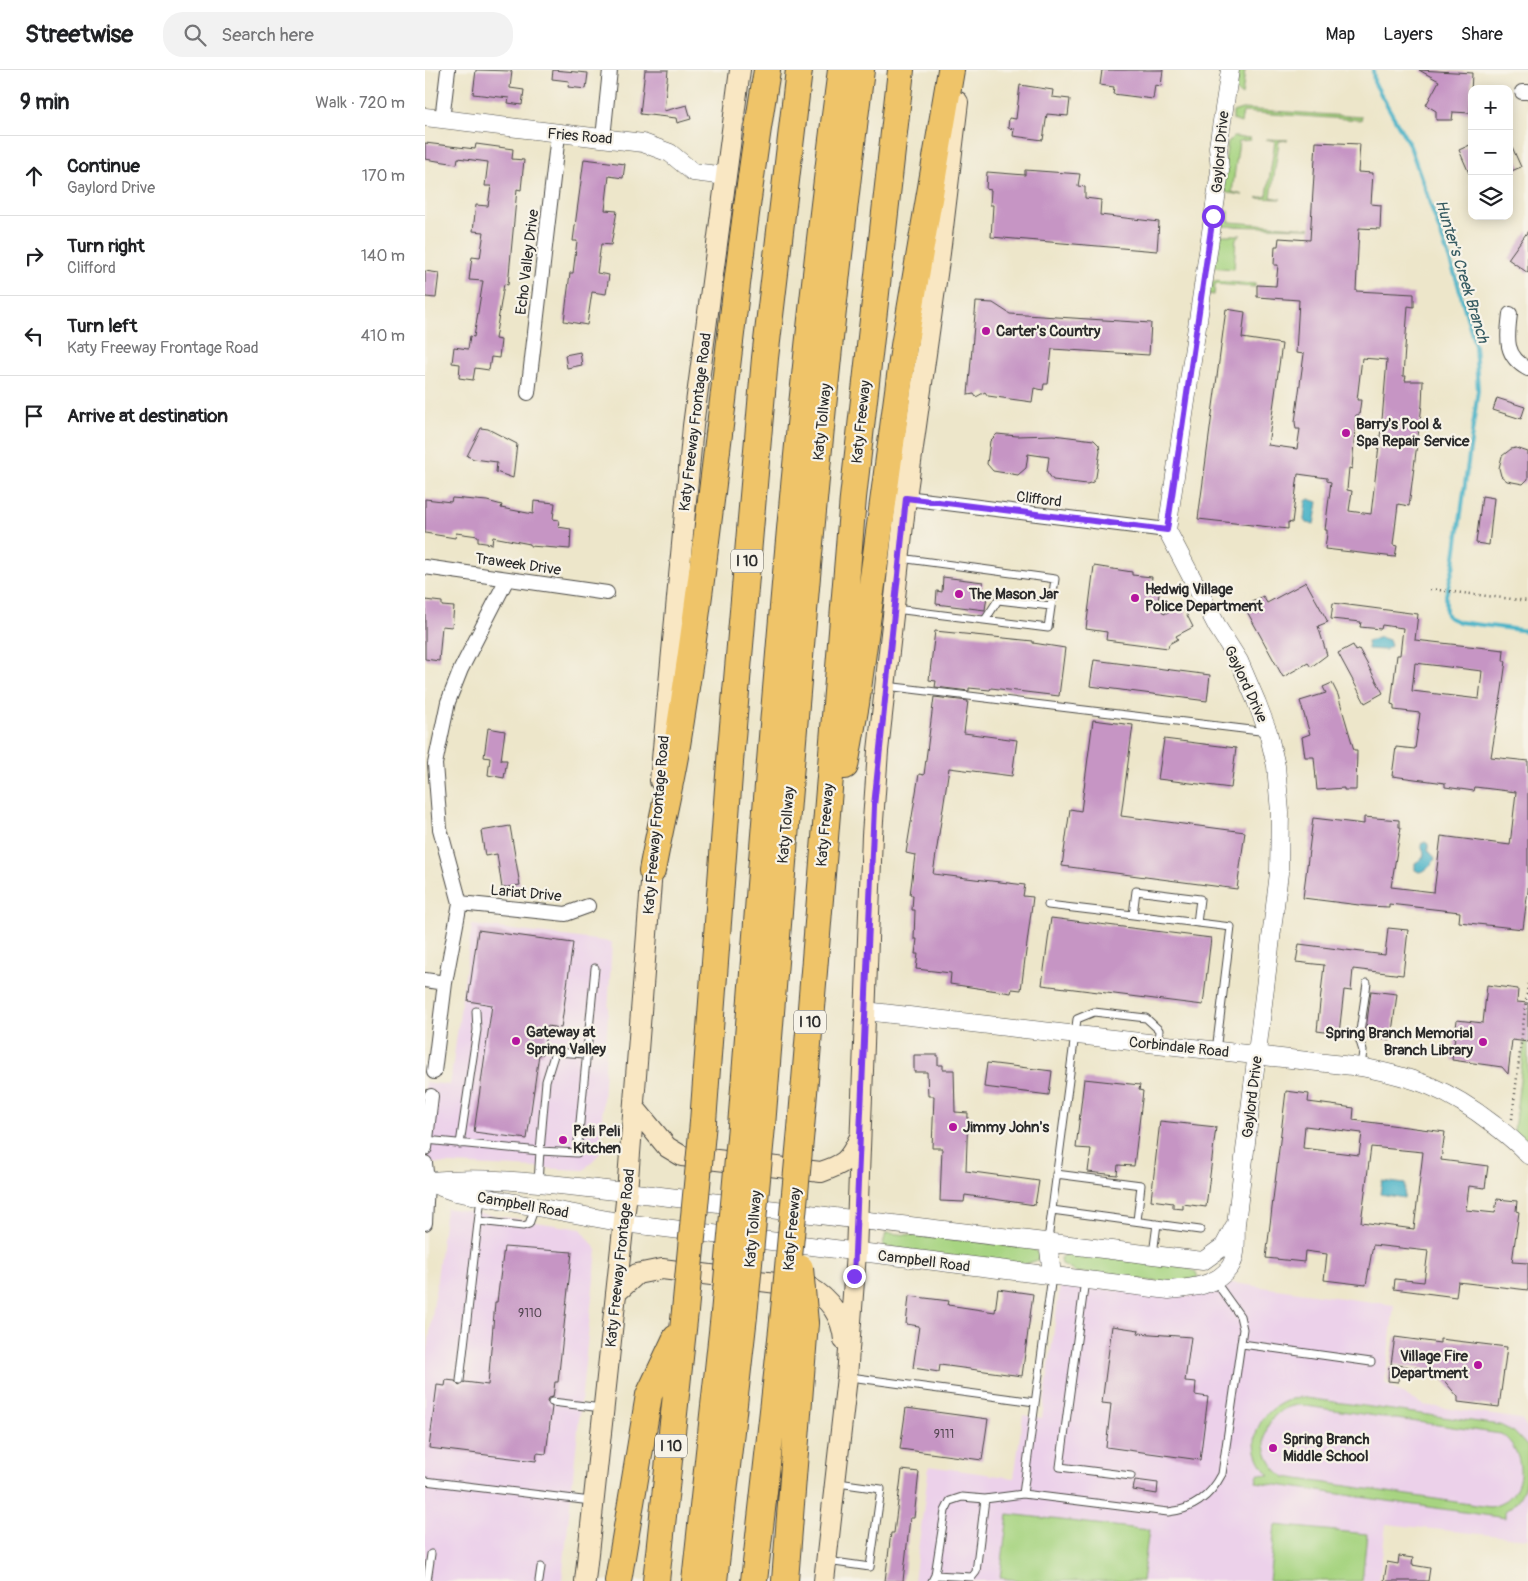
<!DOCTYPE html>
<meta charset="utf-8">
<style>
body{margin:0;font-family:Pangolin,sans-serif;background:#f2f2f2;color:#202124}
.controls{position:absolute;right:15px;top:15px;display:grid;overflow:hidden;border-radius:10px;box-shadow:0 2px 12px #0003}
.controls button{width:45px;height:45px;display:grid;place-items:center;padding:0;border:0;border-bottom:1px solid #e0e0e0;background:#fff;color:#202124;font:25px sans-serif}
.stop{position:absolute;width:15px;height:15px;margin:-11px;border:4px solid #7c3aed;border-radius:50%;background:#fff}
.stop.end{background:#7c3aed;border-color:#fff;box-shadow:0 1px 5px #0008}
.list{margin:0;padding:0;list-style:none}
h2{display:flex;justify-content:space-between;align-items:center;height:65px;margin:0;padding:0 20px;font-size:21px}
h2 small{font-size:16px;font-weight:400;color:#757577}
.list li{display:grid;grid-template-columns:32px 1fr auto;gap:15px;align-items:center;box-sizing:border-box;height:80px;padding:0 20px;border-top:1px solid #e0e0e0}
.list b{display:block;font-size:19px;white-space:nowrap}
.list p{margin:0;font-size:16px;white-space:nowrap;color:#757577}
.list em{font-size:16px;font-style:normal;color:#757577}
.icon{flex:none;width:28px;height:28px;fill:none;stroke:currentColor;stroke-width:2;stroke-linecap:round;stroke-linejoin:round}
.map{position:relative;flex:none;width:1103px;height:1511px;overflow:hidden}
header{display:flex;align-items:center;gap:30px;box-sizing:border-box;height:70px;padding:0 25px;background:#fff;border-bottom:1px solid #e0e0e0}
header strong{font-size:24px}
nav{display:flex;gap:28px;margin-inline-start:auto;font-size:18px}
.search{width:350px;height:45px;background:#f2f2f2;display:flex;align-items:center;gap:12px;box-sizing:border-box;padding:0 18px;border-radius:20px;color:#757577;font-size:19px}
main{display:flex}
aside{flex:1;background:#fff}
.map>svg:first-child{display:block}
</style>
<header>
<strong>Streetwise</strong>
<div class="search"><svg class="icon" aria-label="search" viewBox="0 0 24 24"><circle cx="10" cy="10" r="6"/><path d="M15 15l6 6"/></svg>Search here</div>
<nav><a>Map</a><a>Layers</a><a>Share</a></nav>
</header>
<main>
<aside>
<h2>9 min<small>Walk · 720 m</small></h2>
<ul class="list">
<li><svg class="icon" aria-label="ahead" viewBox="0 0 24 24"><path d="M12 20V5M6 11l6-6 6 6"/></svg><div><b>Continue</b><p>Gaylord Drive</p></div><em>170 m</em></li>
<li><svg class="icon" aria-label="right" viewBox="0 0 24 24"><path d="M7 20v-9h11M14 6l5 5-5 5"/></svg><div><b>Turn right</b><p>Clifford</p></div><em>140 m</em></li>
<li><svg class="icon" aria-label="left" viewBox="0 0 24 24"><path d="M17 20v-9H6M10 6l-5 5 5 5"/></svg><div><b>Turn left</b><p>Katy Freeway Frontage Road</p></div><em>410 m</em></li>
<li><svg class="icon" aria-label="arrive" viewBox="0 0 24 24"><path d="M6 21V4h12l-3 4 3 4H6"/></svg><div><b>Arrive at destination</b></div></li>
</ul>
</aside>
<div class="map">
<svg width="1103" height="1511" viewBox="0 0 1103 1511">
<rect width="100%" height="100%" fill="#f7f3e8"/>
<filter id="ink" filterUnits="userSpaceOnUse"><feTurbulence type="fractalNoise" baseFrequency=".02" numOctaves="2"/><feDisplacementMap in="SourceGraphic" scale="10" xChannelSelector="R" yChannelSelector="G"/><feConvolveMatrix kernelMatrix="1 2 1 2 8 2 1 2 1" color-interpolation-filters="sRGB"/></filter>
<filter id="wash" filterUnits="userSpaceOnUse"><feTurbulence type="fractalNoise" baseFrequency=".0096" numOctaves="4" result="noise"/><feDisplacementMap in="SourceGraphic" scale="20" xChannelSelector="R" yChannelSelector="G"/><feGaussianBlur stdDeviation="1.12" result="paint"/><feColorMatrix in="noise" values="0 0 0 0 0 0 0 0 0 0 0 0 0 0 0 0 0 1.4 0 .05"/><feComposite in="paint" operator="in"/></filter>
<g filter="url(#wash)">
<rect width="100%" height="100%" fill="#ede6ca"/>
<!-- built -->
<path fill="#ecd1ea" d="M47 855 187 872 175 1083 159 1100 0 1093V1012L25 1015Z
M21 1138 156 1159 172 1180 137 1511H0V1302Z
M808 1213 969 1235 960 1313 998 1335 1096 1349 1103 1360V1469L961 1454 954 1511H489L504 1396 589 1408 598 1345 617 1348 635 1216 766 1226 783 1223Z"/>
<!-- green -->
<path fill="#a7d481" stroke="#698056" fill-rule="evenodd" d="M814 0H820L817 26 811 21Z
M817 39 937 47 936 50 818 42 816 53 808 50V42Z
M808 67 825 68 826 70 814 71 807 122 818 125 803 123 796 118 803 72Z
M841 69 863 70 854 71 846 127 856 129 832 128 842 126 850 71Z
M797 140 804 141V152L885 158 798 156 794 154Z
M795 165H816L811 168 809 199 785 197 790 168Z
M786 211 830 214V217L790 214 789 225 784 224Z
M1103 941V1074L1089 1061Z
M461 1163 595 1174 610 1180 614 1185 613 1190 594 1196 460 1177 458 1174Z
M644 1183 761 1197 771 1202 773 1208 760 1215 650 1202 636 1194 635 1188Z
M874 1327 1075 1355 1089 1362 1103 1377C1103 1405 1103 1427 1080 1441V1448L831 1412 833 1404 845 1405C814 1374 835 1335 874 1327ZM874 1335 1076 1364C1103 1382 1103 1430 1065 1437L860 1407C829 1387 834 1339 874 1335Z
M583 1444 724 1460 717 1511H600L575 1508Z
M850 1455 942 1464 937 1511H844Z"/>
<!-- water -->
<path fill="#49b3c7" stroke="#3a6f79" d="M884 429 893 432 889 454 881 453 879 450 881 431Z
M955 567 964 570 966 576 960 580 943 579 942 572Z
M1000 772 1003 774V780L1010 788C1008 795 1001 801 994 802L990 800V793L998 788 999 783 996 774Z
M957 1111 980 1114 979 1128 955 1124Z"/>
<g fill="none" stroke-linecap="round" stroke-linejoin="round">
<!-- stream -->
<path stroke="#49b3c7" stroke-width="4" d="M948 0 949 12 985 76 1032 211 1050 276 1053 320 1029 494 1021 525V542L1023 547 1034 552 1103 561"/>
</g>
<g id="blocks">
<!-- building -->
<path fill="#c695c4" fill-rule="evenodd" d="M51 0 87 1 85 18 99 20 97 35 83 33 84 28 48 24Z
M128 0 163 3 161 19 143 17 144 11 127 9Z
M220 0H243L239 41 262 35 266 49 252 53 251 48 215 44Z
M677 0H738L736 16 730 15 728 29 688 24 689 17 675 15Z
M994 0 1047 3 1045 43 1028 42 1027 50H1011V41L1001 35 1014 11Z
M595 15 628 20 627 27 645 29 643 46 622 44 618 70 588 66 589 59 583 58 584 48 591 49Z
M1084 70 1096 97 1084 102Z
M891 72 935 74 933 102 948 103 946 134 956 135 955 159 934 158 931 221 989 224V237L983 236 978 306H981L980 311H998L997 335 984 436 973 434 968 475 972 476 970 487 900 479 902 464V460H900L906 412 902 411V408L873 404 867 453 863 452V459L773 449 801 239 820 242 817 268 857 274 843 375 872 379 875 359H871L870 352 879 284 871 283 874 230 832 227V215L851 216 853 195H849L850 176H853L854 168 885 170ZM937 288 962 290 957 350 946 444 924 441 927 421 922 420 924 398 927 399 931 345H934L936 330H932Z
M0 73 50 79 51 74 88 79 87 89 99 90 96 120 92 119 83 215 79 214 70 269 76 270 74 288 66 287 64 300 50 298 48 310 34 308 35 294 27 293 29 277 43 279 45 266 49 267 58 211 44 210 47 187 55 188 59 162 48 161 51 135 63 136 66 116H60L63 92 33 88 32 94 0 89Z
M1047 74V110L1034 80Z
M159 89 200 94 198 108 184 106 180 140 192 141 186 175 176 174 172 203 184 205 181 224 167 222 162 255 139 251 145 203H148L152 171H148Z
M600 100 655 104 653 116 660 117V128L676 130 675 145 734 152 732 181 566 167 568 135H565L566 120 561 119 562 102 600 105Z
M1103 161V203L1083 189Z
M0 201 14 203 11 228 0 227Z
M551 232 568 233 585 244 726 253 724 285 627 279 623 314H619L618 320 609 318 607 332 563 326 560 322 551 327 549 324 543 325Z
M155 282 157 295 142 298 140 285Z
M1072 328 1100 337 1096 349 1068 340Z
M56 358 63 359 92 374 88 408 71 402 72 392 49 389 42 386Z
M572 364 592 366 628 365 669 370 674 375 675 381 671 407 668 412 662 414 628 410 622 402 624 387 603 384 601 398 593 405 568 401 562 394 565 371Z
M1091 378 1103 382V409L1098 414 1082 411 1076 406 1074 398 1077 386 1086 379Z
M1057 426 1069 428 1064 475 1051 473Z
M27 428 62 431 77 435 76 438 108 444 109 431 130 433 128 449 134 450 133 457 146 459 145 479 105 476V474L68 467 67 474 53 472V466L31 463 30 468 0 463V429L26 432Z
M669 496 707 502V505L727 507 726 514 735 515 733 532 739 544 757 535 768 557 751 566 753 569 744 574 743 578 681 570 682 562 661 559Z
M518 507 558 512 556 526H562L560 540 511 534 512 521 517 522Z
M881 512 903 552 893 556 902 585 886 597 883 593 858 607 819 536 838 526 842 533Z
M0 530 17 532V536L29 537 27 557 17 556 14 591 0 589Z
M908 533 993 544 990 570 1079 580 1078 591H1081L1077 620 1066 687 1103 691V820L1098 859 1034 852 1035 842 964 834V837L942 836 878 828 888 748 939 754V747L974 750V757H976L966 817 1009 822 1016 766 1085 775 1091 722 1050 717 1049 721 1020 717V713L967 706 971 677 990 679 995 643 969 640V635L966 634 972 585H975L978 558 957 555 956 559 935 557 936 552 906 549ZM990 593 1057 601 1054 629 987 621Z
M510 561 608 571V573L640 578 634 626 566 618 565 620 544 618V621L510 617 511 611 504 610Z
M928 575 931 581 934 579 958 623 940 633 913 583Z
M669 590 785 605 782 631 665 616Z
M907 613 913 625 929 680H932L931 720H919V718L892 720 889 687H880L877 667 885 664 875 631 901 623 898 617Z
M509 627 543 631 539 663 592 670 587 706 524 698 508 804 600 815 598 826 608 827 596 920 587 919 586 923 525 914 526 903 491 899 493 884H490L492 869H489L490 840H487L488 825H485L490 785 481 783 494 704 499 705Z
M668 650 708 655 696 746 820 762 812 819 637 796 645 739 656 741Z
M63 658 80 661 76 690H82L79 708 63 705 65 688 59 687Z
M739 669 811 678 806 718 733 709Z
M85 756 95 815 77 818 72 784 60 786 56 761Z
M626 848 786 868 778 935 617 915Z
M963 858 983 860 978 905 928 899 926 921 919 920 914 964 892 961 899 895 871 892 874 874 960 885Z
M53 860 148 873 136 958 122 956 118 984H114L102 1069 49 1062 67 935 43 931Z
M1062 915 1093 919 1092 932 1103 933V972L1087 970 1083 1004 1077 997 1027 990 1032 950 1058 953Z
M946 921 972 924 966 970 940 967Z
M489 985H513V995H518V1000H529L530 1042 543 1043 541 1101 614 1111 610 1135 540 1125 539 1132 515 1131 517 1078H507L509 1026H503L502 1002H489Z
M562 993 627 1001 624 1025 559 1017Z
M659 1009 715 1015 714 1020 718 1021 709 1096 693 1095 692 1105 663 1102 666 1079 651 1078Z
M861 1021 884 1024 883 1032 929 1038 928 1050 1020 1062 1016 1090 1063 1096 1060 1118 1044 1116 1041 1140 1070 1143 1072 1129 1092 1131 1091 1141 1094 1142 1087 1192 1103 1193V1220L1033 1212 1031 1227 969 1219 970 1209 999 1212 1003 1181 948 1175 941 1215 899 1210 902 1184 880 1181 879 1192 841 1188ZM880 1056 937 1063 934 1085 878 1078ZM946 1077 998 1082 989 1159 936 1152Z
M735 1051 791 1057 781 1137 758 1134V1139L748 1138V1133L726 1130Z
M79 1177 147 1182 133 1312H130L128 1327 123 1328 122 1332 127 1337 121 1384 112 1383 111 1391 4 1378 12 1315 20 1316 21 1310 30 1311 34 1316 40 1312 63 1315 70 1232H72Z
M573 1219 608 1224 597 1306 515 1295 514 1302 488 1298 494 1256 481 1254 484 1226 524 1231 523 1235 570 1242Z
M687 1256 714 1260 713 1263 766 1267 760 1311 771 1312 770 1325 783 1327 775 1390 681 1377 686 1334 677 1333Z
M970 1267 1015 1273V1269L1082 1277 1074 1337 1033 1332V1327L1016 1307H1011L1012 1301 966 1294Z
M964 1297 974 1299 973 1312 963 1311Z
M481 1338 563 1349 557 1390 475 1379Z
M477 1400 494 1402 489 1448H485L478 1511H460L466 1463H469Z
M710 1410 733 1413 732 1424 708 1420Z
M974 1486 988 1488 987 1495 1005 1498 1003 1511H959L962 1492 973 1494Z"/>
</g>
</g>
<g filter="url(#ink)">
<use href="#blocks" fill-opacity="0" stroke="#484743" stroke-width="1"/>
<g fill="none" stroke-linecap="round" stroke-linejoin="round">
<!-- service casing -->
<g stroke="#484743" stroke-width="9">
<path id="service" d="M470 539 623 558 630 509 475 488
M560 550 573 530 626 536
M461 616 843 662
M623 835 708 845
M772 853 775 829 711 821 708 845 806 857 791 981
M936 996 938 981 934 968 942 913
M1 1070 115 1081 121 1011 130 982 161 984
M35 1074 52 960 51 941
M631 1104 716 1115 712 1151
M113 1113 115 1081 152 1083 170 898
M627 1140 775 1160
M54 1151 98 1156 104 1154 110 1137
M623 1170 652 949 669 942 721 948 734 960 733 974
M728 1184 732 1154
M660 1210 635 1397 706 1406
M817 1274 946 1292
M425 1307 610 1332
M35 1311 56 1127
M127 1332 177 1338
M0 1411 166 1431
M598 1424 627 1206
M402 1491 445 1497 456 1419 413 1413
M510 1505 547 1507 551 1502 560 1429
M2 1511 6 1484
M114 1511 116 1497
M507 1511 510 1505 520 1441 525 1431 537 1427 560 1429 598 1424 743 1442C768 1440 785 1427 797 1404L818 1259 815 1246 790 1211"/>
</g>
<!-- minor casing -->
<g stroke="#484743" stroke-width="16">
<path id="minor" d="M1097 22H1103
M17 50 23 0
M178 68 185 0
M1085 244C1082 268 1079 286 1103 299
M103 323 133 65
M481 428 742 460
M0 497 182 523
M35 833 141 844 163 836
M0 910 20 913
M9 1002 20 913 35 833 15 759 10 694 23 632 36 599 82 509
M0 1078 6 1026
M0 1093 2 1112 0 1153"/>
</g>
<!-- tertiary casing -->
<g stroke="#484743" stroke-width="19">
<path id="tertiary" d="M0 47 218 73 245 83 268 102 301 106
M440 941 936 997C992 1008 1023 1019 1068 1054 1081 1064 1093 1073 1103 1085
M5 1111C70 1105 137 1116 202 1122L778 1191
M2 1112 30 1122 199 1153 744 1220C765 1218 792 1216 805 1197 813 1185 810 1167 811 1154L854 803 855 742 851 696 843 662 832 633 814 591 793 558 742 460 795 101 793 77 805 0
M623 1171 627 1205
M778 1191 799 1176 809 1157"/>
</g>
<!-- secondary casing -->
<g stroke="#484743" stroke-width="22">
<path id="secondary" d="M235 711 268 356 315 0
M209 1037 242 1077 257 1086 396 1102C419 1094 423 1092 434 1069
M191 1223 212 1204 237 1199 384 1217C405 1229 417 1246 419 1270
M160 1511 202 1122 228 787
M399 1511 422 1307 431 1183 447 765 453 681 481 428 515 183 533 32"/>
</g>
<!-- motorway casing -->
<g stroke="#484743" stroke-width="28">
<path id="motorway" d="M420 696 431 634 479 276 526 0
M227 801C235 757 246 713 253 669 289 447 306 222 342 0
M278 1052 306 679 340 288 374 0
M316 1056C344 703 369 350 416 0
M337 1056C365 704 391 351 436 0
M376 1059 428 428 476 0
M193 1511 224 1325 251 1268
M231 1511 260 1241
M270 1511 299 1244
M289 1511 319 1246
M329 1511 358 1251
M360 1511 380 1253"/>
</g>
<!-- path -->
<path stroke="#484743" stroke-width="2.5" stroke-dasharray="1 4" stroke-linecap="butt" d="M1005 519 1103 531
M1087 1049 1103 914"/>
<!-- service -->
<use href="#service" stroke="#fff" stroke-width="7"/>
<!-- minor -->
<use href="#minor" stroke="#fff" stroke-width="14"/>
<!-- tertiary -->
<use href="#tertiary" stroke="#fff" stroke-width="18"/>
<!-- secondary -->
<use href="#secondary" stroke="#f9e7c3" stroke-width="20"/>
<!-- motorway -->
<use href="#motorway" stroke="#efc469" stroke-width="26"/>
<!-- motorway-bridge casing -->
<g stroke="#484743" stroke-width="28" stroke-linecap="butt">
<path id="motorway-bridge" d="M375 1198 380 1253
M260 1241 278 1052
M299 1244 316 1056
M319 1246 337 1056
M358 1251 376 1059"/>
</g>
<!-- motorway-bridge -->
<use href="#motorway-bridge" stroke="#efc469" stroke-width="26"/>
</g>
</g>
<g fill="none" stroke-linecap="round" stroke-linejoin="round" filter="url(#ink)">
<!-- route -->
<path stroke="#7c3aed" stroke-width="6" d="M429 1206 449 736 481 428 742 460 788 146"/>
</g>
<!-- markers -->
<g fill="#b5179e" stroke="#f7f3e8" stroke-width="2">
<circle cx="561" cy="261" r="5"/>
<circle cx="921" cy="363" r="5"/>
<circle cx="534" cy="524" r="5"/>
<circle cx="710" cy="528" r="5"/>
<circle cx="91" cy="971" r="5"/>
<circle cx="1058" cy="972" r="5"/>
<circle cx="528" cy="1057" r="5"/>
<circle cx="138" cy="1070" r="5"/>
<circle cx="1053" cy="1295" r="5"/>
<circle cx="848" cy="1378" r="5"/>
</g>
<g text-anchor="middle" stroke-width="4.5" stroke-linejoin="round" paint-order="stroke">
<!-- number labels -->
<g font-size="12" fill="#524651">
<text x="105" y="1247">9110</text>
<text x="519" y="1368">9111</text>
</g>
<!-- shield labels -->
<g fill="#f7f3e8" stroke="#686764" stroke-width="1">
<rect x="306" y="479.5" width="32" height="23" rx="4"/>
<rect x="369" y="940.5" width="32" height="23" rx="4"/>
<rect x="230" y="1364.5" width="32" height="23" rx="4"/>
</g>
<g font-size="14" font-weight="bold" fill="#2b2b2b">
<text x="322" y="496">I 10</text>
<text x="385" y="957">I 10</text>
<text x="246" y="1381">I 10</text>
</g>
<!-- street labels -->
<g font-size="15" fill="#2b2b2b" stroke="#f7f3e8">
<text transform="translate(155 66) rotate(5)" y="5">Fries Road</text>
<text transform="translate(795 82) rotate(-85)" y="5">Gaylord Drive</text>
<text transform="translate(102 192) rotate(-83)" y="5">Echo Valley Drive</text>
<text transform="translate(270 352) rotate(-83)" y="5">Katy Freeway Frontage Road</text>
<text transform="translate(397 352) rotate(-84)" y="5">Katy Tollway</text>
<text transform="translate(436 352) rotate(-84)" y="5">Katy Freeway</text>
<text transform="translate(614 429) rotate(7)" y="5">Clifford</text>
<text transform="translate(93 494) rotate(8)" y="5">Traweek Drive</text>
<text transform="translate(821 614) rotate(65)" y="5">Gaylord Drive</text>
<text transform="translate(231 755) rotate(-85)" y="5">Katy Freeway Frontage Road</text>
<text transform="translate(361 755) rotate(-85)" y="5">Katy Tollway</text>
<text transform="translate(400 755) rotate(-85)" y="5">Katy Freeway</text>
<text transform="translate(101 823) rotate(5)" y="5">Lariat Drive</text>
<text transform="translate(754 977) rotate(6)" y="5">Corbindale Road</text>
<text transform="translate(827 1027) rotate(-83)" y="5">Gaylord Drive</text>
<text transform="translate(98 1135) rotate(10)" y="5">Campbell Road</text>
<text transform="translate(328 1159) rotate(-85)" y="5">Katy Tollway</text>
<text transform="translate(367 1159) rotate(-85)" y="5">Katy Freeway</text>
<text transform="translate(195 1188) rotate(-84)" y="5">Katy Freeway Frontage Road</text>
<text transform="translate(499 1191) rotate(7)" y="5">Campbell Road</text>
</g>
<!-- poi labels -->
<g font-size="15" font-weight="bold" fill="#2b2b2b" stroke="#f7f3e8" text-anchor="start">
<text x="571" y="266">Carter's Country</text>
<text x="931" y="359">Barry's Pool &amp;<tspan x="931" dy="17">Spa Repair Service</tspan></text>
<text x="720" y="524">Hedwig Village<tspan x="720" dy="17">Police Department</tspan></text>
<text x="544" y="529">The Mason Jar</text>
<text x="101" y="967">Gateway at<tspan x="101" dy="17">Spring Valley</tspan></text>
<text x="1048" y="968" text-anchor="end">Spring Branch Memorial<tspan x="1048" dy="17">Branch Library</tspan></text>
<text x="538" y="1062">Jimmy John's</text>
<text x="148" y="1066">Peli Peli<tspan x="148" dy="17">Kitchen</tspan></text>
<text x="1043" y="1291" text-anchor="end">Village Fire<tspan x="1043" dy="17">Department</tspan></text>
<text x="858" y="1374">Spring Branch<tspan x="858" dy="17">Middle School</tspan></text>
</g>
<!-- water labels -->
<g font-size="16" font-style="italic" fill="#365b62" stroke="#f7f3e8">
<text transform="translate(1038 201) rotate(73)" y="6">Hunter's Creek Branch</text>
</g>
</g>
</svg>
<div class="controls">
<button>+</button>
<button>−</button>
<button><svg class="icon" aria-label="layers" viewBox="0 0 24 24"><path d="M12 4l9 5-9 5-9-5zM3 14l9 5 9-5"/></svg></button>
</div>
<div class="stop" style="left:788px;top:146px"></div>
<div class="stop end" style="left:429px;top:1206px"></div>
</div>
</main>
